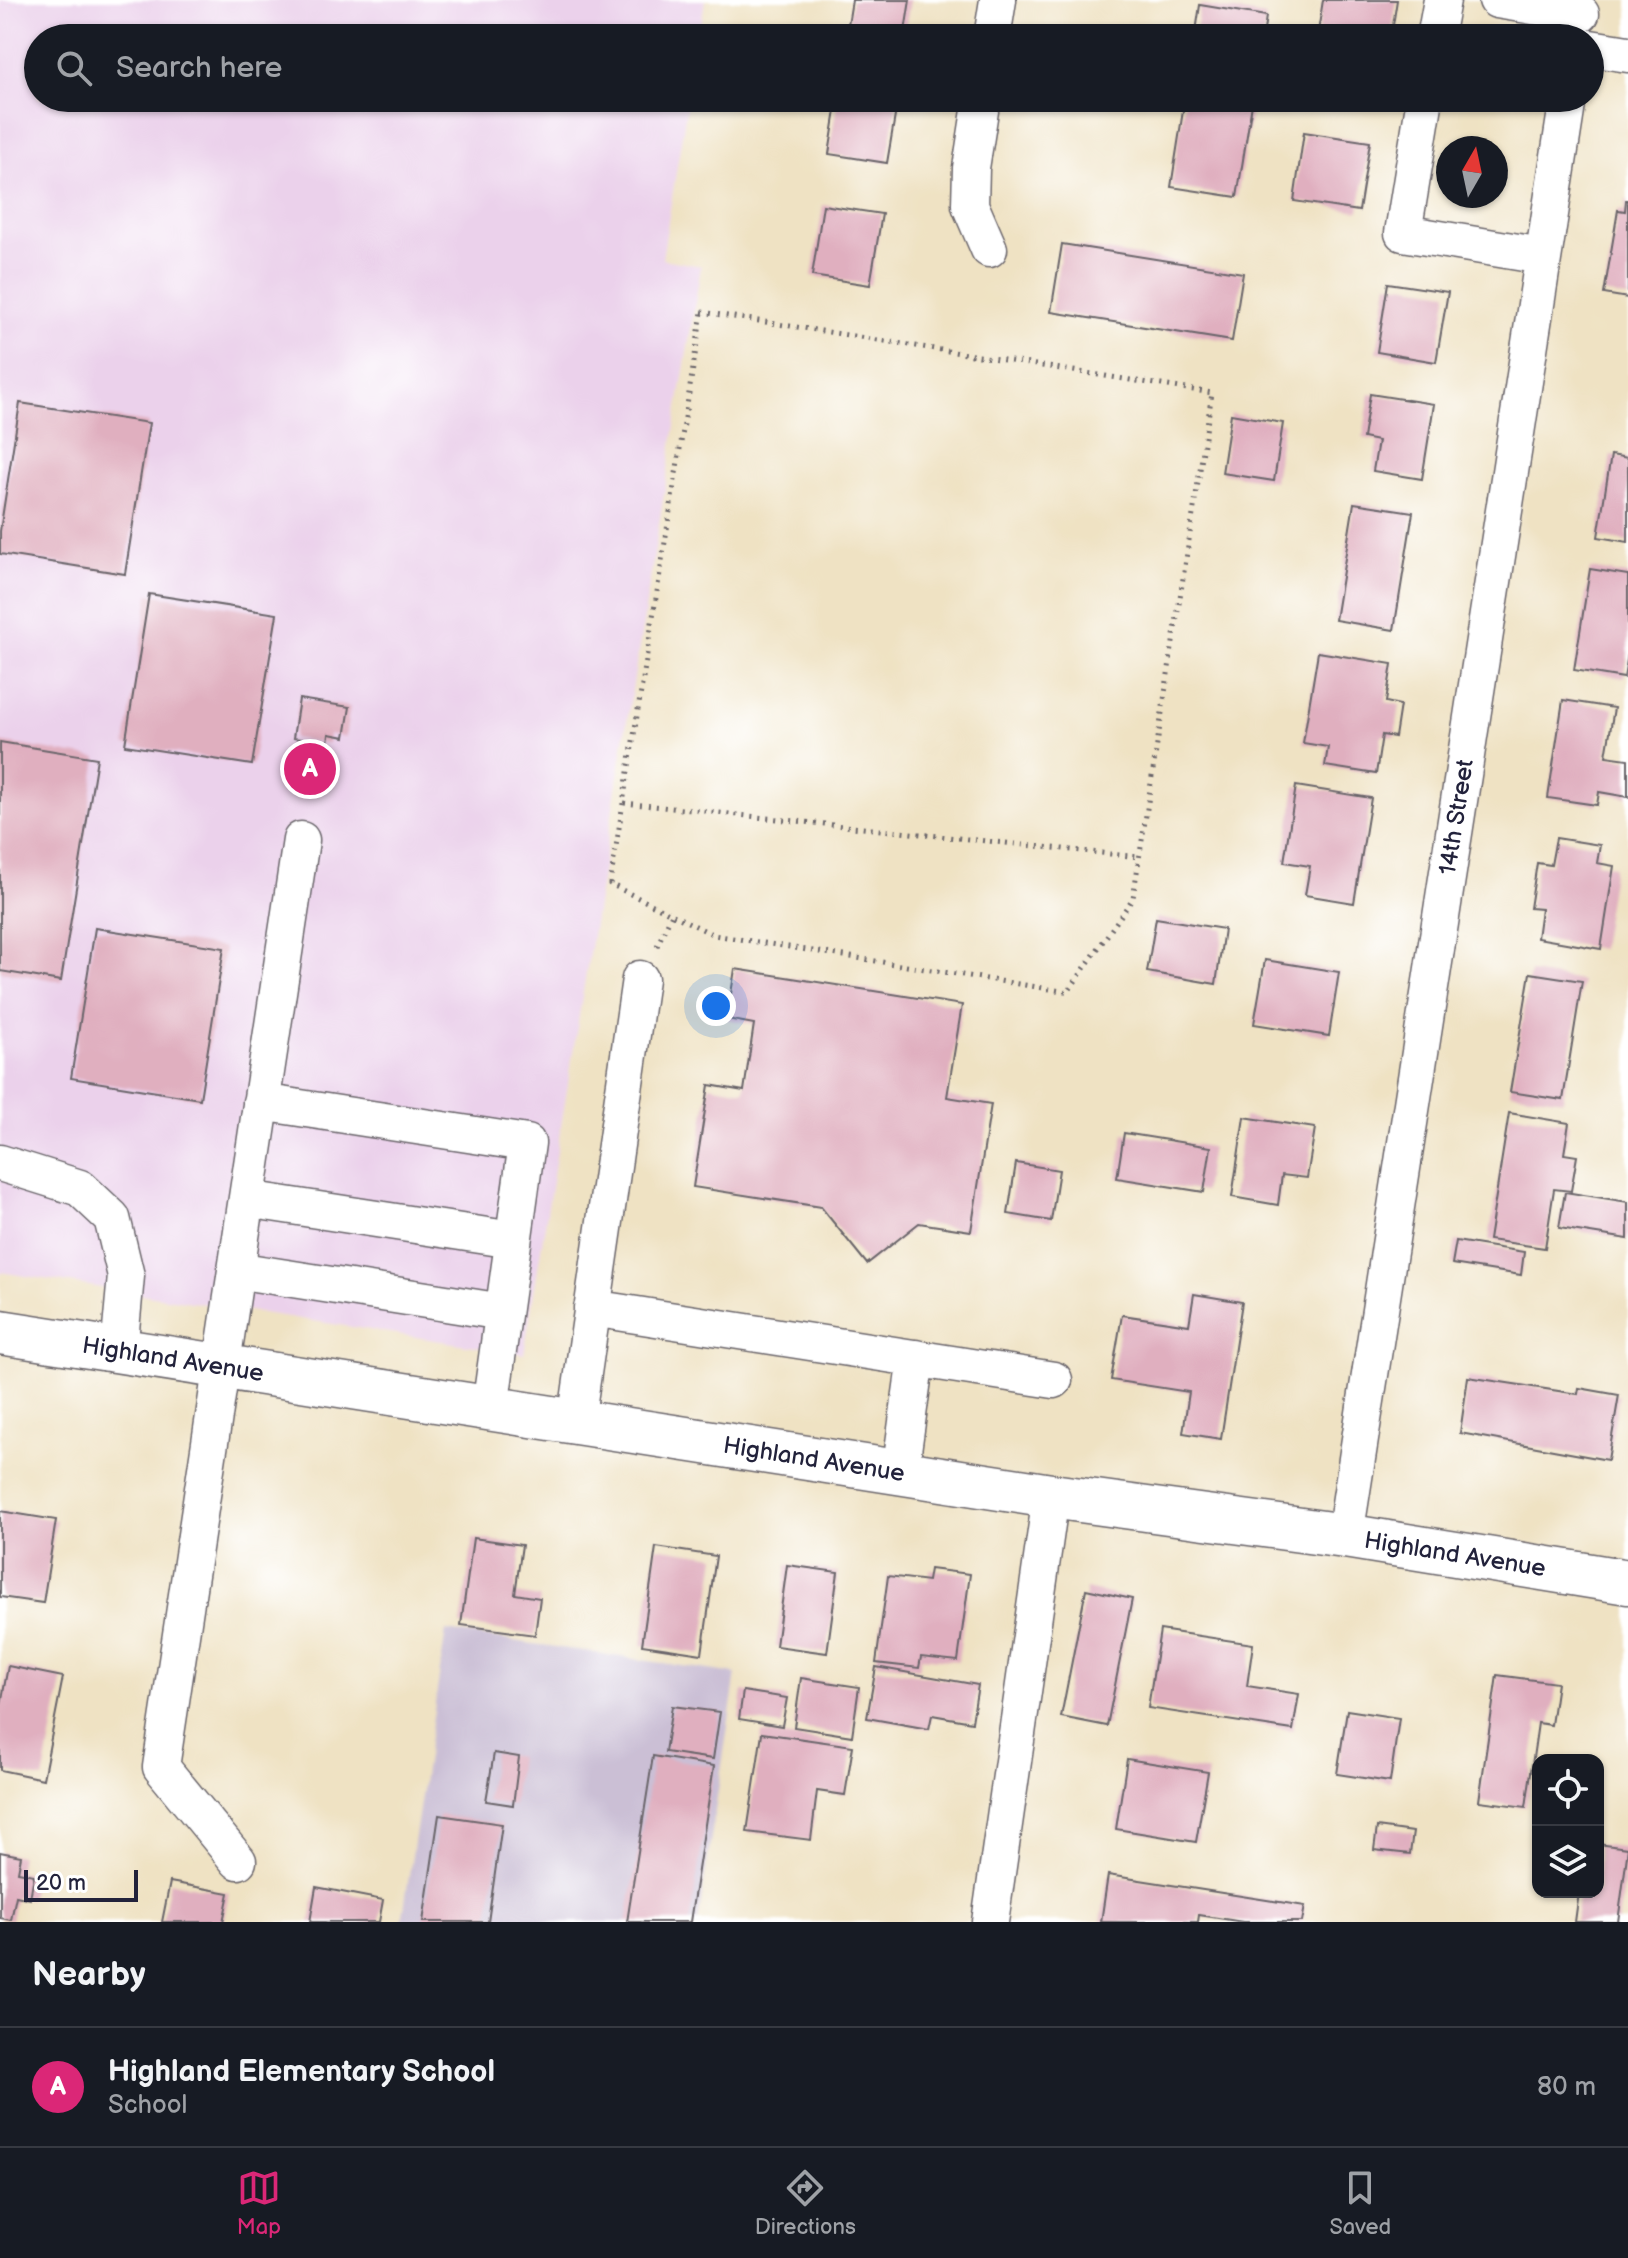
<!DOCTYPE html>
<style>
body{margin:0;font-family:"Balsamiq Sans",sans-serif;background:#242831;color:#f1f3f6}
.controls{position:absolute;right:24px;bottom:24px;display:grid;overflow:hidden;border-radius:16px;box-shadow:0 2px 6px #0004}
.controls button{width:72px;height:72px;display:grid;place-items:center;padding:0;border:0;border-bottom:2px solid #363941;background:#171b24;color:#f1f3f6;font:40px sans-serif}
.compass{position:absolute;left:1436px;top:136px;width:72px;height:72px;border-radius:50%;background:#171b24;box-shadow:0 2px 6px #0004;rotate:9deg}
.scale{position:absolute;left:24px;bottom:20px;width:114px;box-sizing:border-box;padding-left:8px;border:4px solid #22223b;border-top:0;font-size:22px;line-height:28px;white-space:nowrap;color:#22223b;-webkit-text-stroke:6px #fff;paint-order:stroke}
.you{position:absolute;left:716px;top:1006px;width:28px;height:28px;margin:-20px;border:6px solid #fff;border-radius:50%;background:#1a73e8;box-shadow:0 0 0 12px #1a73e833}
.badge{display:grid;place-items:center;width:52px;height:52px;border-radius:50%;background:#db2777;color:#fff;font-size:26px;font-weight:700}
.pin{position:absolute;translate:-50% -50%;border:4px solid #fff;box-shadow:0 2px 8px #0006}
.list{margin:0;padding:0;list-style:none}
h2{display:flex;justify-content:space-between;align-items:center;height:104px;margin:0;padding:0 32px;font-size:34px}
h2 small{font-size:26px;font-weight:400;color:#9ea1a6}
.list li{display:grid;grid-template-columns:52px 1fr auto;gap:24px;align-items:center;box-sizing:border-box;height:120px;padding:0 32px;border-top:2px solid #363941}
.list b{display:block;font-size:30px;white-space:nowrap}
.list p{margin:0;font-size:26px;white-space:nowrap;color:#9ea1a6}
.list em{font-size:26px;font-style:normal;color:#9ea1a6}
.icon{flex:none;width:44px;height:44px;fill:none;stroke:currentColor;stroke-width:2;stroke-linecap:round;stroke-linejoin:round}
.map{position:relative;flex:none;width:1628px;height:1922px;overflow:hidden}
.search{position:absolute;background:#171b24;box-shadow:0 2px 6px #0004;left:24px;right:24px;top:24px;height:88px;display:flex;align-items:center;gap:20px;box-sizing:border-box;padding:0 28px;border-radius:44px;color:#9ea1a6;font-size:30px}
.sheet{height:224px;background:#171b24}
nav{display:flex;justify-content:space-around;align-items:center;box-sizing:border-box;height:112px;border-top:2px solid #363941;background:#171b24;font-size:22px;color:#9ea1a6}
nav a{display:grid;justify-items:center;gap:4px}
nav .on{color:#db2777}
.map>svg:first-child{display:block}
</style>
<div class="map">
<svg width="1628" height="1922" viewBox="0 0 1628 1922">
<rect width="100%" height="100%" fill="#fff"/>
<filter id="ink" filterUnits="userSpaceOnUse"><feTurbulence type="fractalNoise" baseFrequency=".0125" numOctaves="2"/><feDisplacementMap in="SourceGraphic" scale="16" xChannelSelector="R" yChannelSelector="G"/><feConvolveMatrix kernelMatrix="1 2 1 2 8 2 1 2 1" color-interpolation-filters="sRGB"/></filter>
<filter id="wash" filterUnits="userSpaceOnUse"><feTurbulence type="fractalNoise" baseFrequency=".006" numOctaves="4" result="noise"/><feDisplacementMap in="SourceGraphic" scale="32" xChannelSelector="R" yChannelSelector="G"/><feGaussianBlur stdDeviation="1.8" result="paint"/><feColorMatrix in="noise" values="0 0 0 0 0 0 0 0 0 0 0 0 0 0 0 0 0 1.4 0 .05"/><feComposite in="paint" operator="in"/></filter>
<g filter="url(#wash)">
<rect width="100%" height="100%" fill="#efe2c3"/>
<!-- built -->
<path fill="#ebd1eb" d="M0 0H705L699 38H38V98H688L662 259 701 266 524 1354 0 1272Z"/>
<!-- industrial -->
<path fill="#cbbfd5" d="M446 1631 736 1674 698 1922H402Z"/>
<g id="blocks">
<!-- building -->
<path fill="#e0afbf" d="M852 0H910L904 38 846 37Z
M1323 0H1397L1391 38H1317Z
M1200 5 1266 16 1263 38H1195Z
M838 98H898L887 163 829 154Z
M1185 98H1253L1237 197 1171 187Z
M1304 132 1370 142 1359 211 1294 201Z
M1626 200H1628V298L1604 294 1618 210 1625 211Z
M823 205 882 214 870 285 812 276Z
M1062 244 1243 273 1232 341 1051 312Z
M1388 283 1448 292 1436 362 1377 352Z
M1370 394 1434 404 1422 479 1373 471 1378 441 1363 438Z
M20 403 149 423 125 574 0 554V531Z
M1231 414 1283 423 1274 481 1222 473Z
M1611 455 1628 458V542L1598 537Z
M1354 503 1413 512 1394 630 1335 620Z
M1590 569 1628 575V654L1624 678 1574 670Z
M149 594 277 614 252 765 125 745Z
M1318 652 1392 664 1386 702 1400 705 1395 737 1382 735 1376 774 1325 766 1328 747 1303 743Z
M299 699 350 707 345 737 329 734 328 743 293 738Z
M1563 700 1614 708 1606 756 1628 759V797L1599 792 1597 805 1548 798Z
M0 742 97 758 61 981 0 971Z
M1296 786 1371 798 1354 903 1305 895 1310 866 1284 862Z
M1556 838 1600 845 1597 863 1614 866 1601 949 1537 938 1541 909 1530 908 1537 863 1551 865Z
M1156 918 1224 929 1216 984 1147 972Z
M95 928 224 948 200 1099 71 1078Z
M1265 960 1339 972 1329 1036 1254 1024Z
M735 969 962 1005 947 1097 991 1104 971 1231 919 1223 867 1264 821 1207 693 1187 709 1085 744 1091 754 1024 727 1019Z
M1530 973 1582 981 1563 1100 1510 1092Z
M1509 1113 1569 1123 1564 1154 1577 1156 1571 1191 1554 1189 1545 1248 1489 1240Z
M1244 1117 1315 1128 1307 1178 1282 1175 1278 1205 1232 1197Z
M1124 1133 1211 1147 1204 1192 1117 1178Z
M1016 1163 1059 1170 1051 1221 1008 1214Z
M1565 1192 1628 1202V1239L1559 1228Z
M1456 1241 1524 1252 1521 1275 1452 1264Z
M1194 1294 1242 1302 1221 1439 1183 1433 1189 1392 1111 1380 1122 1315 1189 1325Z
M1468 1377 1578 1394 1579 1388 1619 1395 1608 1460 1460 1433Z
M0 1511 56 1520 43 1603 0 1597Z
M473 1538 522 1545 515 1594 540 1598 535 1635 461 1625Z
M656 1547 716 1556 702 1654 642 1645Z
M787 1565 838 1572 827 1653 776 1646Z
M930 1569 970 1574 958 1661 921 1657 919 1668 876 1663 888 1576 928 1581Z
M1086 1589 1132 1599 1107 1726 1061 1717Z
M1160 1630 1253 1644 1247 1686 1299 1694 1293 1730 1148 1708Z
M8 1666 63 1677 43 1779 0 1770V1710Z
M876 1667 978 1685 972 1722 932 1715 929 1729 867 1718Z
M1497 1675 1557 1683 1551 1725 1538 1723 1526 1807 1479 1801Z
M801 1678 859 1687 852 1736 794 1727Z
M743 1691 787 1698 782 1726 739 1719Z
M672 1706 720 1712 713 1759 665 1752Z
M1347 1710 1399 1718 1390 1782 1337 1774Z
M762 1733 853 1746 845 1795 817 1791 811 1840 747 1832Z
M494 1753 519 1757 513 1805 486 1801Z
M653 1756 714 1766 690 1922H627Z
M1127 1759 1208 1772 1196 1842 1116 1829Z
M439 1815 502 1824 488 1922H423Z
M1377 1827 1413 1832 1410 1854 1374 1850Z
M1598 1844 1628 1848 1618 1922H1575L1579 1892H1598Z
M0 1852 21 1856 18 1872 34 1875 30 1899 16 1896 11 1920 0 1918Z
M1108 1875 1305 1906 1302 1922H1243L1199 1915 1198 1922H1101Z
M170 1882 229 1893 223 1922H162Z
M316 1887 383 1900 379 1922H310Z"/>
</g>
</g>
<g filter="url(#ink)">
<use href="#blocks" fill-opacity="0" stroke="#6a656b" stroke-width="2"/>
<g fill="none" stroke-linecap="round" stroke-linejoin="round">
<!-- minor casing -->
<g stroke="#6a656b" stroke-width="39">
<path id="minor" d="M1497 0 1581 14
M992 38 998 0
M1435 38 1442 0
M1590 48 1628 54
M982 98 971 168 970 205 989 249
M1425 98 1403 233 1543 256
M261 1102 527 1143 490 1408
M0 1163 80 1188 112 1218 126 1276 119 1351
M247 1199 513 1240
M236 1270 503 1312
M592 1308 1054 1380
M576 1422 640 979
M900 1472 916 1358
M1345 1536 1568 98
M238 1861 161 1767 301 840
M990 1922 1051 1496"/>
</g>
<!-- major casing -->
<g stroke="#6a656b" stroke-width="47">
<path id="major" d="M0 1332 1051 1496 1345 1536 1628 1582"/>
</g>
<!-- path -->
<path stroke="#6a656b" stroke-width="5" stroke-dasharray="2 6" stroke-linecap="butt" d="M702 312 1212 393 1133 898 1068 992 714 935 610 884Z
M624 803 1139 857
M657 946 672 914"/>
<!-- minor -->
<use href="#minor" stroke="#fff" stroke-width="36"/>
<!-- major -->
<use href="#major" stroke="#fff" stroke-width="44"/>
</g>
</g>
<g text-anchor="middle" stroke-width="7" stroke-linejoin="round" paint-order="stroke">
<!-- street labels -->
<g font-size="24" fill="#22223b" stroke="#fff">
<text transform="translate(1456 817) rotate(-81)" y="8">14th Street</text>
<text transform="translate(173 1359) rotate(9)" y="8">Highland Avenue</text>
<text transform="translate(814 1459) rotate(9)" y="8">Highland Avenue</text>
<text transform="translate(1455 1554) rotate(9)" y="8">Highland Avenue</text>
</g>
</g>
</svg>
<div class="controls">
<button><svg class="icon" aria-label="locate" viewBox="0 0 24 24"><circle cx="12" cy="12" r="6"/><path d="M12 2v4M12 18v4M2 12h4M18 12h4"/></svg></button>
<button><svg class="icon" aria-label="layers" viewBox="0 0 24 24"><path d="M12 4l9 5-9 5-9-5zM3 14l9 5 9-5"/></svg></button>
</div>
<svg class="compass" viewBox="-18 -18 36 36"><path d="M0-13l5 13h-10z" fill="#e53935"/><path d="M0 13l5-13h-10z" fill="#9ea1a6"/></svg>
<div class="scale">20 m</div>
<div class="you"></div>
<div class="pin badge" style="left:310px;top:769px">A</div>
<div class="search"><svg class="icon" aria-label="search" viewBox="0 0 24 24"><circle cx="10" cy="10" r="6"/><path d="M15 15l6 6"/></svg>Search here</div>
</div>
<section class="sheet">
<h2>Nearby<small></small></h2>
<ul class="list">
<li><span class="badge">A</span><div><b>Highland Elementary School</b><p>School</p></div><em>80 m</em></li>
</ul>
</section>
<nav>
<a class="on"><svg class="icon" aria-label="map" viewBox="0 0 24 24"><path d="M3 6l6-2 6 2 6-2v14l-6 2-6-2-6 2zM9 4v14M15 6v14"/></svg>Map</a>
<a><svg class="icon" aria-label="directions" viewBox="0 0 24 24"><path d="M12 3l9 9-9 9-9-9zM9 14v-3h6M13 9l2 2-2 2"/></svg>Directions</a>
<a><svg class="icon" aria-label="saved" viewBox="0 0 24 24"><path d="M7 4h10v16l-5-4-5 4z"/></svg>Saved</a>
</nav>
